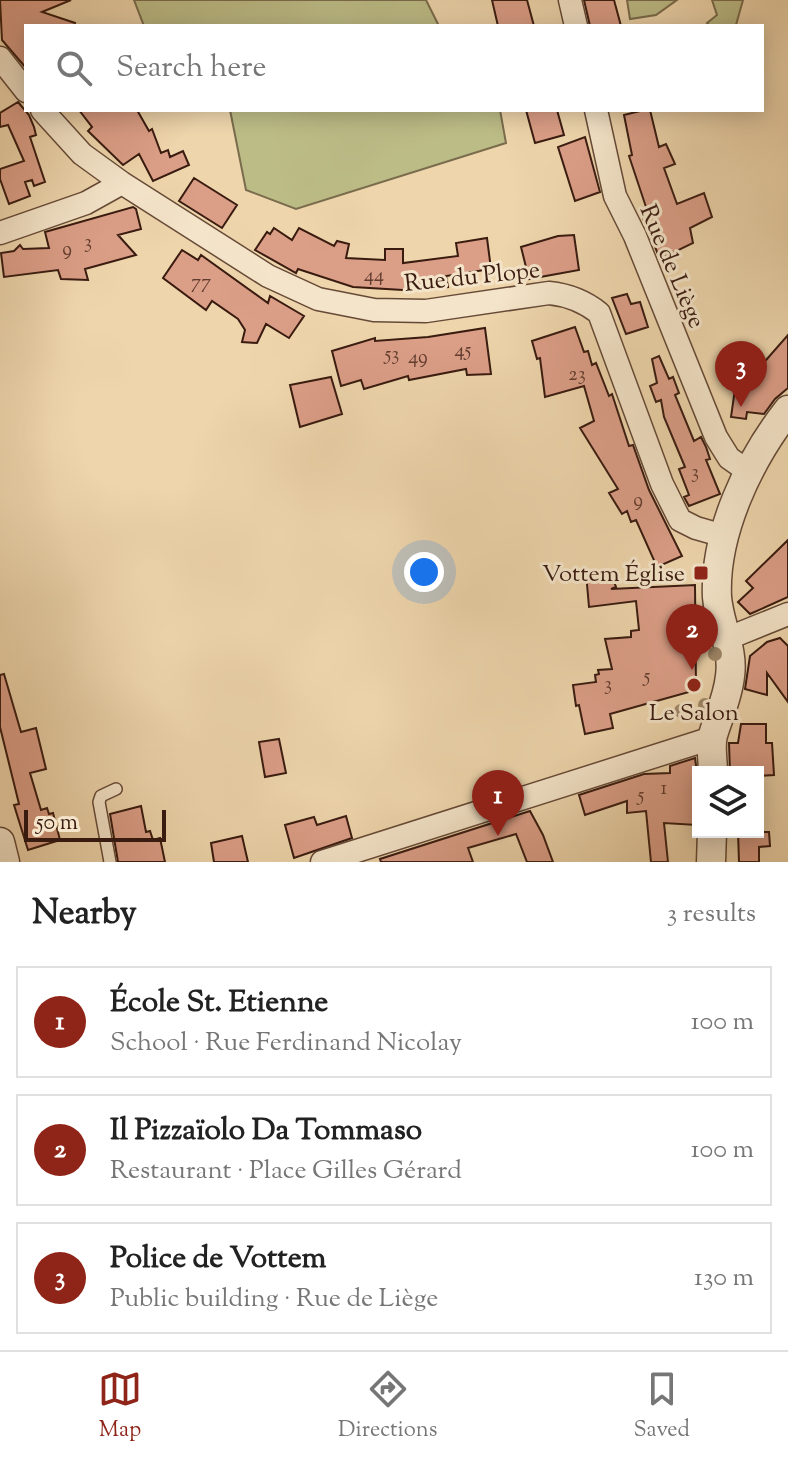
<!DOCTYPE html>
<meta charset="utf-8">
<style>
body{margin:0;font-family:"Sorts Mill Goudy",serif;background:#f6f6f6;color:#222}
.controls{position:absolute;right:24px;bottom:24px;display:grid;overflow:hidden;border-radius:0px;box-shadow:0 4px 20px #0003}
.controls button{width:72px;height:72px;display:grid;place-items:center;padding:0;border:0;border-bottom:2px solid #e0e0e0;background:#fff;color:#222;font:40px sans-serif}
.scale{position:absolute;left:24px;bottom:20px;width:142px;box-sizing:border-box;padding-left:8px;border:4px solid #391b10;border-top:0;font-size:22px;line-height:28px;white-space:nowrap;color:#391b10;-webkit-text-stroke:6px #f4e4c9;paint-order:stroke}
.you{position:absolute;left:424px;top:572px;width:28px;height:28px;margin:-20px;border:6px solid #fff;border-radius:50%;background:#1a73e8;box-shadow:0 0 0 12px #1a73e833}
.badge{display:grid;place-items:center;width:52px;height:52px;border-radius:50%;background:#8f2418;color:#fff;font-size:26px;font-weight:700}
.pin{position:absolute;translate:-50% -66px;filter:drop-shadow(0 2px 4px #0008)}
.pin::after{content:'';position:absolute;top:42px;width:28px;height:24px;background:inherit;clip-path:polygon(0 0,100% 0,50% 100%)}
.list{margin:0;padding:0;list-style:none}
h2{display:flex;justify-content:space-between;align-items:center;height:104px;margin:0;padding:0 32px;font-size:34px}
h2 small{font-size:26px;font-weight:400;color:#767676}
.list li{display:grid;grid-template-columns:52px 1fr auto;gap:24px;align-items:center;box-sizing:border-box;height:112px;margin:0 16px 16px;padding:0 16px;border:2px solid #e0e0e0;border-radius:0px}
.list b{display:block;font-size:30px;white-space:nowrap}
.list p{margin:0;font-size:26px;white-space:nowrap;color:#767676}
.list em{font-size:26px;font-style:normal;color:#767676}
.icon{flex:none;width:44px;height:44px;fill:none;stroke:currentColor;stroke-width:2;stroke-linecap:round;stroke-linejoin:round}
.map{position:relative;flex:none;width:788px;height:862px;overflow:hidden}
.search{position:absolute;background:#fff;box-shadow:0 4px 20px #0003;left:24px;right:24px;top:24px;height:88px;display:flex;align-items:center;gap:20px;box-sizing:border-box;padding:0 28px;border-radius:0px;color:#767676;font-size:30px}
.sheet{height:488px;background:#fff}
nav{display:flex;justify-content:space-around;align-items:center;box-sizing:border-box;height:112px;border-top:2px solid #e0e0e0;background:#fff;font-size:22px;color:#767676}
nav a{display:grid;justify-items:center;gap:4px}
nav .on{color:#8f2418}
.map>svg:first-child{display:block}
</style>
<div class="map">
<svg width="788" height="862" viewBox="0 0 788 862">
<rect width="100%" height="100%" fill="#eed5ac"/>
<filter id="stains"><feTurbulence type="fractalNoise" baseFrequency=".0025" numOctaves="4"/><feColorMatrix values="0 0 0 0 .2 0 0 0 0 .09 0 0 0 0 .02 0 0 0 .5 -.17"/></filter>
<radialGradient id="worn" r=".72"><stop offset=".6" stop-color="#630" stop-opacity="0"/><stop offset="1" stop-color="#630" stop-opacity=".3"/></radialGradient>
<!-- green -->
<path fill="#bcbc87" stroke="#7a6c4c" stroke-width="2" d="M134 0H426L439 26H144Z
M627 0H677L656 15 630 19Z
M712 0H743L736 25 710 26 707 23 717 15Z
M230 110H500L506 143 296 209 246 190Z"/>
<!-- building -->
<path fill="#db9e87" stroke="#391b10" stroke-width="2" d="M0 0H71L42 12 75 23 74 26H26V68L2 40Z
M492 0H527L534 26H498Z
M584 0H614L621 26H590Z
M18 102 29 115 34 127 36 135 30 137 45 182 34 186 32 180 25 182 30 196 9 204 0 179V169L24 161 8 125 0 127V113Z
M79 110H137L149 131 152 129 161 153 168 150 170 157 183 151 189 165 153 181 139 154 123 165 88 131 92 127Z
M526 110H557L564 135 535 143Z
M644 110H650L659 147 666 144 675 164 664 168 677 204 704 193 712 217 690 228 693 243 660 259 643 218 649 216 629 156 632 155 624 115Z
M585 137 600 192 575 201 558 147Z
M194 178 237 205 222 228 179 201Z
M133 207 136 209 141 229 118 235 136 255 85 269 88 280 61 279 58 270 4 277 1 253 14 251 20 245 23 249 49 248 45 232Z
M274 228 292 240 299 228 334 246 337 241 349 244 346 258 385 260V249H403V263L458 256 456 243 487 238 491 269 446 276 448 287 403 290 353 287 298 269 296 273 255 250 267 232 270 234Z
M574 235 579 270 529 279 521 247 558 236Z
M182 250 198 260 201 255 268 303 270 296 304 316 289 338 266 324 257 343 242 342 245 330 238 319 212 301 206 310 163 278Z
M627 294 631 304 640 302 648 327 626 334 612 298Z
M575 327 584 352 588 351 592 365 596 363 609 396 612 394 629 446 633 445 649 490 682 556 657 567 636 520 631 522 627 511 622 514 609 493 618 489 580 428 594 421 584 386 545 397 540 358 537 359 532 341Z
M485 328 491 374 467 375 466 369 409 380 408 376 364 389 361 380 341 386 332 351 375 338V341L428 337Z
M788 335V388L775 399 764 414 747 412 746 419 731 417 739 361 752 376Z
M659 356 669 379 673 377 679 393 675 395 694 441 701 437 706 447 710 459 706 460 720 494 689 506 684 497 689 495 679 469 685 467 664 417 661 400 656 402 650 386 657 383 652 359Z
M331 377 342 414 300 427 290 385Z
M788 540V597L750 614 738 602 753 588 746 581Z
M610 571 616 587 611 589 695 585 696 690 610 714 613 728 585 734 579 705 576 706 573 685 596 682 595 675 599 674 598 670 612 669 605 639 631 637V631L639 630 636 601 589 607 586 573Z
M780 638 788 646V702L767 673V695L745 689 750 656 767 642Z
M4 674 21 732 36 728 46 769 30 773 41 810 47 808 49 814 53 813 60 840 28 850 14 805 19 804 0 727V675Z
M741 724H766V743H772L774 775 758 776V772H730L729 743H738Z
M279 739 286 773 265 777 259 742Z
M695 758 698 780V823L697 825 664 823 668 862H651L646 811 627 813V801L585 815 579 795 644 774 670 773V766Z
M141 806 146 832 150 831 153 840 160 838 165 862H118L110 814Z
M530 811 543 835 553 862H527L516 834 468 848 473 862H381L380 859Z
M346 816 352 838 294 858 285 825 314 817 317 825Z
M738 832H769L770 846 759 847V862H739Z
M242 836 248 862H214L211 843Z"/>
<g fill="none" stroke-linecap="round" stroke-linejoin="round">
<!-- service casing -->
<g stroke="#664a37" stroke-width="14">
<path id="service" d="M110 862 99 802 101 796 116 789"/>
</g>
<!-- minor casing -->
<g stroke="#664a37" stroke-width="25">
<path id="minor" d="M570 0 576 26
M0 58 26 91
M42 110 82 154 122 183 268 276 318 299 374 310 426 311 549 293C569 295 584 301 599 313L662 484 680 520 696 528 724 536
M596 110 615 196 635 236 716 437 729 458 749 472
M0 233 86 203 122 183
M726 636 736 635 788 614
M322 862 712 738"/>
</g>
<!-- tertiary casing -->
<g stroke="#664a37" stroke-width="31">
<path id="tertiary" d="M713 772C713 761 710 746 713 735 719 715 728 697 730 676 734 649 719 624 717 597 714 533 749 460 788 410
M0 842 5 862
M711 862 712 832"/>
</g>
<!-- service -->
<use href="#service" stroke="#f4e4c9" stroke-width="11"/>
<!-- minor -->
<use href="#minor" stroke="#f4e4c9" stroke-width="22"/>
<!-- tertiary -->
<use href="#tertiary" stroke="#f4e4c9" stroke-width="28"/>
</g>
<!-- trees -->
<g fill="#a0896a">
<circle cx="715" cy="654" r="7"/>
<circle cx="705" cy="705" r="7"/>
<circle cx="681" cy="711" r="7"/>
</g>
<!-- markers -->
<g fill="#8f2418" stroke="#f4e4c9" stroke-width="3">
<rect x="693" y="565" width="16" height="16" rx="4"/>
<circle cx="694" cy="685" r="8"/>
</g>
<g text-anchor="middle" stroke-width="6" stroke-linejoin="round" paint-order="stroke">
<!-- number labels -->
<g font-size="20" fill="#623c2e">
<text x="88" y="248">3</text>
<text x="67" y="255">9</text>
<text x="374" y="281">44</text>
<text x="201" y="288">77</text>
<text x="463" y="356">45</text>
<text x="392" y="360">53</text>
<text x="418" y="363">49</text>
<text x="577" y="380">23</text>
<text x="695" y="478">3</text>
<text x="638" y="506">9</text>
<text x="647" y="682">5</text>
<text x="608" y="690">3</text>
<text x="664" y="794">1</text>
<text x="641" y="801">5</text>
</g>
<!-- street labels -->
<g font-size="24" fill="#391b10" stroke="#f4e4c9">
<text transform="translate(673 266) rotate(67)" y="8">Rue de Liège</text>
<text transform="translate(472 276) rotate(-6)" y="8">Rue du Plope</text>
</g>
<!-- poi labels -->
<g font-size="24" fill="#391b10" stroke="#f4e4c9" text-anchor="end">
<text x="685" y="581">Vottem Église</text>
<text x="694" y="720" text-anchor="middle">Le Salon</text>
</g>
</g>
<rect width="100%" height="100%" filter="url(#stains)"/>
<rect width="100%" height="100%" fill="url(#worn)"/>
</svg>
<div class="controls">
<button><svg class="icon" aria-label="layers" viewBox="0 0 24 24"><path d="M12 4l9 5-9 5-9-5zM3 14l9 5 9-5"/></svg></button>
</div>
<div class="scale">50 m</div>
<div class="you"></div>
<div class="pin badge" style="left:498px;top:836px">1</div>
<div class="pin badge" style="left:692px;top:670px">2</div>
<div class="pin badge" style="left:741px;top:407px">3</div>
<div class="search"><svg class="icon" aria-label="search" viewBox="0 0 24 24"><circle cx="10" cy="10" r="6"/><path d="M15 15l6 6"/></svg>Search here</div>
</div>
<section class="sheet">
<h2>Nearby<small>3 results</small></h2>
<ul class="list">
<li><span class="badge">1</span><div><b>École St. Etienne</b><p>School · Rue Ferdinand Nicolay</p></div><em>100 m</em></li>
<li><span class="badge">2</span><div><b>Il Pizzaïolo Da Tommaso</b><p>Restaurant · Place Gilles Gérard</p></div><em>100 m</em></li>
<li><span class="badge">3</span><div><b>Police de Vottem</b><p>Public building · Rue de Liège</p></div><em>130 m</em></li>
</ul>
</section>
<nav>
<a class="on"><svg class="icon" aria-label="map" viewBox="0 0 24 24"><path d="M3 6l6-2 6 2 6-2v14l-6 2-6-2-6 2zM9 4v14M15 6v14"/></svg>Map</a>
<a><svg class="icon" aria-label="directions" viewBox="0 0 24 24"><path d="M12 3l9 9-9 9-9-9zM9 14v-3h6M13 9l2 2-2 2"/></svg>Directions</a>
<a><svg class="icon" aria-label="saved" viewBox="0 0 24 24"><path d="M7 4h10v16l-5-4-5 4z"/></svg>Saved</a>
</nav>
